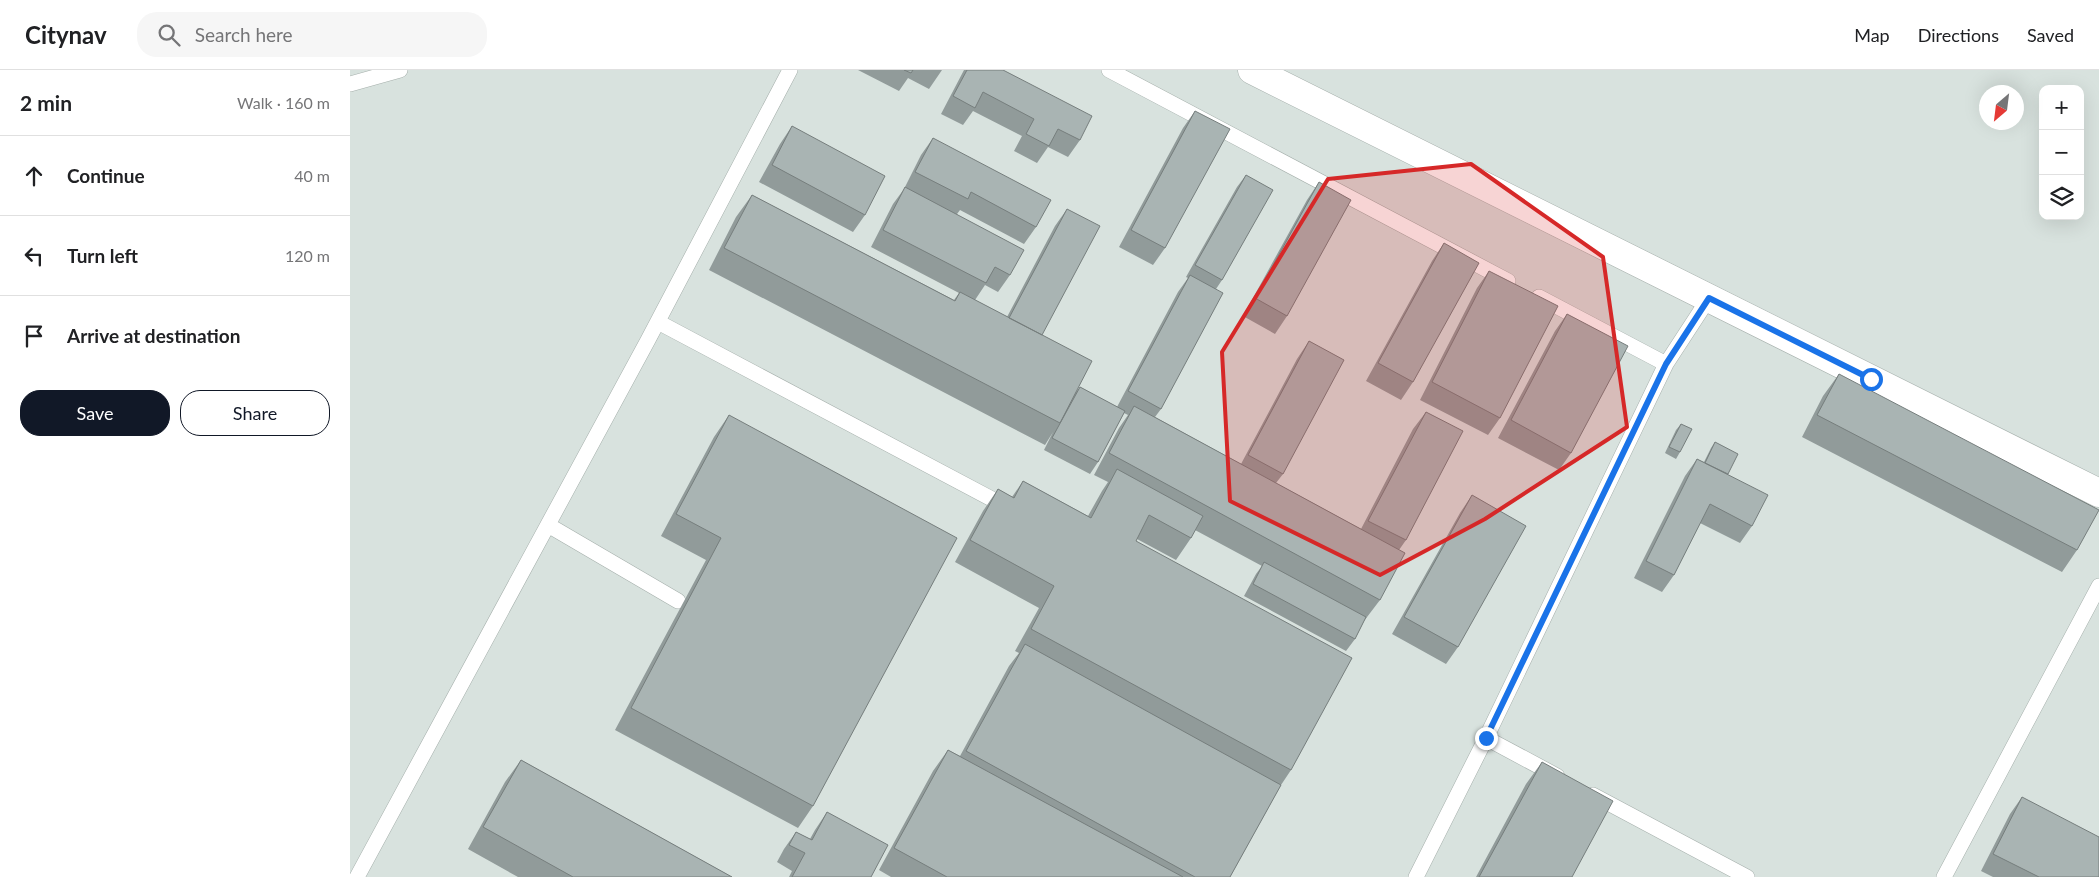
<!DOCTYPE html>
<meta charset="utf-8">
<style>
body{margin:0;font-family:Lato,sans-serif;background:#f6f6f6;color:#202124}
.controls{position:absolute;right:15px;top:15px;display:grid;overflow:hidden;border-radius:10px;box-shadow:0 5px 20px #0002}
.controls button{width:45px;height:45px;display:grid;place-items:center;padding:0;border:0;border-bottom:1px solid #e0e0e0;background:#fff;color:#202124;font:25px sans-serif}
.compass{position:absolute;left:1629px;top:15px;width:45px;height:45px;border-radius:50%;background:#fff;box-shadow:0 5px 20px #0002;rotate:208deg}
.stop{position:absolute;width:15px;height:15px;margin:-11px;border:4px solid #1a73e8;border-radius:50%;background:#fff}
.stop.end{background:#1a73e8;border-color:#fff;box-shadow:0 1px 5px #0008}
.list{margin:0;padding:0;list-style:none}
h2{display:flex;justify-content:space-between;align-items:center;height:65px;margin:0;padding:0 20px;font-size:21px}
h2 small{font-size:16px;font-weight:400;color:#757577}
.list li{display:grid;grid-template-columns:32px 1fr auto;gap:15px;align-items:center;box-sizing:border-box;height:80px;padding:0 20px;border-top:1px solid #e0e0e0}
.list b{display:block;font-size:19px;white-space:nowrap}
.list em{font-size:16px;font-style:normal;color:#757577}
.actions{display:flex;gap:10px;padding:15px 20px}
.actions a{flex:1;padding:11px 0;border:1px solid #111827;border-radius:20px;text-align:center;font-size:18px;color:#111827}
.actions .main{background:#111827;color:#fff}
.icon{flex:none;width:28px;height:28px;fill:none;stroke:currentColor;stroke-width:2;stroke-linecap:round;stroke-linejoin:round}
.map{position:relative;flex:none;width:1749px;height:807px;overflow:hidden}
header{display:flex;align-items:center;gap:30px;box-sizing:border-box;height:70px;padding:0 25px;background:#fff;border-bottom:1px solid #e0e0e0}
header strong{font-size:24px}
nav{display:flex;gap:28px;margin-inline-start:auto;font-size:18px}
.search{width:350px;height:45px;background:#f6f6f6;display:flex;align-items:center;gap:12px;box-sizing:border-box;padding:0 18px;border-radius:20px;color:#757577;font-size:19px}
main{display:flex}
aside{flex:1;background:#fff}
.map>svg:first-child{display:block}
</style>
<header>
<strong>Citynav</strong>
<div class="search"><svg class="icon" aria-label="search" viewBox="0 0 24 24"><circle cx="10" cy="10" r="6"/><path d="M15 15l6 6"/></svg>Search here</div>
<nav><a>Map</a><a>Directions</a><a>Saved</a></nav>
</header>
<main>
<aside>
<h2>2 min<small>Walk · 160 m</small></h2>
<ul class="list">
<li><svg class="icon" aria-label="ahead" viewBox="0 0 24 24"><path d="M12 20V5M6 11l6-6 6 6"/></svg><div><b>Continue</b></div><em>40 m</em></li>
<li><svg class="icon" aria-label="left" viewBox="0 0 24 24"><path d="M17 20v-9H6M10 6l-5 5 5 5"/></svg><div><b>Turn left</b></div><em>120 m</em></li>
<li><svg class="icon" aria-label="arrive" viewBox="0 0 24 24"><path d="M6 21V4h12l-3 4 3 4H6"/></svg><div><b>Arrive at destination</b></div></li>
</ul>
<div class="actions"><a class="main">Save</a><a>Share</a></div>
</aside>
<div class="map">
<svg width="1749" height="807" viewBox="0 0 1749 807">
<rect width="100%" height="100%" fill="#d8e2de"/>
<g fill="none" stroke-linecap="round" stroke-linejoin="round">
<!-- service casing -->
<g stroke="#a5afab" stroke-width="16">
<path id="service" d="M759 0 1158 211
M0 14 50 0
M1189 227 1316 294
M308 252 655 436
M198 455 328 531
M1136 668 1207 706
M1243 725 1397 807
M7 807 298 270 440 0
M1066 807 1136 668 1316 294 1359 228
M1594 807 1749 516"/>
</g>
<!-- minor casing -->
<g stroke="#a5afab" stroke-width="29">
<path id="minor" d="M902 0 1749 423"/>
</g>
<!-- service -->
<use href="#service" stroke="#fff" stroke-width="15"/>
<!-- minor -->
<use href="#minor" stroke="#fff" stroke-width="28"/>
</g>
<!-- wall -->
<path fill="#919b9a" d="M508 0H592L579 19 558 8 549 21Z
M614 0H653L730 70 718 87 698 77 687 93 664 81 672 66 623 41 613 55 591 44Z
M845 41 815 178 803 195 769 177 833 58Z
M442 56 515 145 503 162 409 112 430 74Z
M583 68 686 157 674 174 610 140 607 144 660 205 648 222 635 215 625 230 657 247 705 156 717 139 692 265 726 322 730 317 767 337 828 222 838 208 836 207 887 117 896 105 872 210 866 219 811 339 805 347 891 394 947 289 959 271 933 404 926 413 1011 459 1063 359 1076 342 1056 470 1049 480 1030 530 1014 551 1005 569 996 581 894 526 906 504 912 496 845 460 841 468 826 490 787 469 786 471 941 700 931 715 880 807H541L529 800 583 701 598 680 610 686 659 596 669 583 665 581 689 538 605 492 633 441 648 419 662 427 673 411 738 446 752 421 758 412 744 405 769 358 778 345 774 343 748 392 740 404 694 380 703 362 695 375 359 200 386 147 402 125 604 230 609 223 521 177 543 134 554 119 571 85Z
M969 112 937 246 925 264 893 246 957 130Z
M1094 173 1063 312 1051 330 1016 311 1082 191Z
M1139 201 1150 348 1138 365 1070 330 1127 218Z
M1217 244 1221 383 1209 400 1148 368 1205 261Z
M1489 304 1727 480 1712 502 1452 367 1473 326Z
M379 345 463 736 448 758 265 660 356 490 311 466 364 367Z
M1331 354 1330 382 1326 389 1315 383 1326 360Z
M1365 372 1378 404 1402 456 1390 473 1350 453 1324 505 1312 522 1284 508 1335 406 1347 389 1354 392 1361 378Z
M1122 425 1108 577 1096 594 1042 564 1110 443Z
M171 690 382 807H168L118 779 155 712Z
M1192 692 1222 807H1126L1176 714Z
M1672 727 1749 807H1643L1631 801 1660 744Z
M477 742 521 807H439L442 801 427 792 434 779 446 762 460 769 465 760Z"/>
<!-- building -->
<path fill="#a9b4b3" stroke="#767e7d" d="M554 0H563L561 3Z
M617 0H653L742 46 730 70 708 59 699 76 676 64 684 49 633 22 625 38 603 26Z
M845 41 880 59 815 178 781 160Z
M442 56 535 106 515 145 422 95Z
M583 68 701 130 686 157 621 122 618 129 565 102Z
M896 105 923 120 872 210 845 195Z
M969 112 1001 130 937 246 905 228Z
M555 117 674 180 660 205 645 197 636 213 533 160Z
M402 125 605 231 610 222 742 291 710 353 374 178Z
M717 139 750 156 692 265 659 248Z
M1094 173 1129 193 1063 312 1028 293Z
M1139 201 1208 236 1150 348 1082 312Z
M840 205 873 223 811 339 778 321Z
M1217 244 1278 276 1221 383 1161 350Z
M959 271 994 290 933 404 898 385Z
M1489 304 1749 440 1727 480 1467 345Z
M730 317 775 341 748 392 702 368Z
M784 336 1055 483 1030 530 759 383Z
M1076 342 1113 361 1056 470 1018 451Z
M379 345 607 468 463 736 281 638 371 468 326 444Z
M1331 354 1342 359 1330 382 1319 377Z
M1365 372 1388 384 1378 404 1355 393Z
M1347 389 1418 425 1402 456 1360 434 1324 505 1296 491Z
M767 399 853 446 841 468 799 445 786 471 1002 588 941 700 681 559 704 516 620 470 648 419 664 428 673 411 741 448Z
M1122 425 1176 456 1108 577 1054 547Z
M914 492 1016 547 1005 569 903 514Z
M675 574 931 715 880 807H845L616 681Z
M598 680 833 807H597L544 778Z
M171 690 382 807H223L133 757Z
M1192 692 1263 731 1222 807H1129Z
M1672 727 1749 767V807H1689L1643 784Z
M477 742 538 775 521 807H442L455 783 439 775 446 762 462 770Z"/>
<g fill="none" stroke-linecap="round" stroke-linejoin="round">
<!-- route -->
<path stroke="#1a73e8" stroke-width="6" d="M1136 668 1316 294 1359 228 1521 309"/>
</g>
<!-- marked area -->
<path fill="#d62828" fill-opacity="0.2" stroke="#d62828" stroke-width="4" stroke-linejoin="round" d="M1121 94 1253 187 1277 357 1135 449 1030 505 880 431 872 282 978 109Z"/>
</svg>
<div class="controls">
<button>+</button>
<button>−</button>
<button><svg class="icon" aria-label="layers" viewBox="0 0 24 24"><path d="M12 4l9 5-9 5-9-5zM3 14l9 5 9-5"/></svg></button>
</div>
<svg class="compass" viewBox="-18 -18 36 36"><path d="M0-13l5 13h-10z" fill="#e53935"/><path d="M0 13l5-13h-10z" fill="#757577"/></svg>
<div class="stop" style="left:1521px;top:309px"></div>
<div class="stop end" style="left:1136px;top:668px"></div>
</div>
</main>
